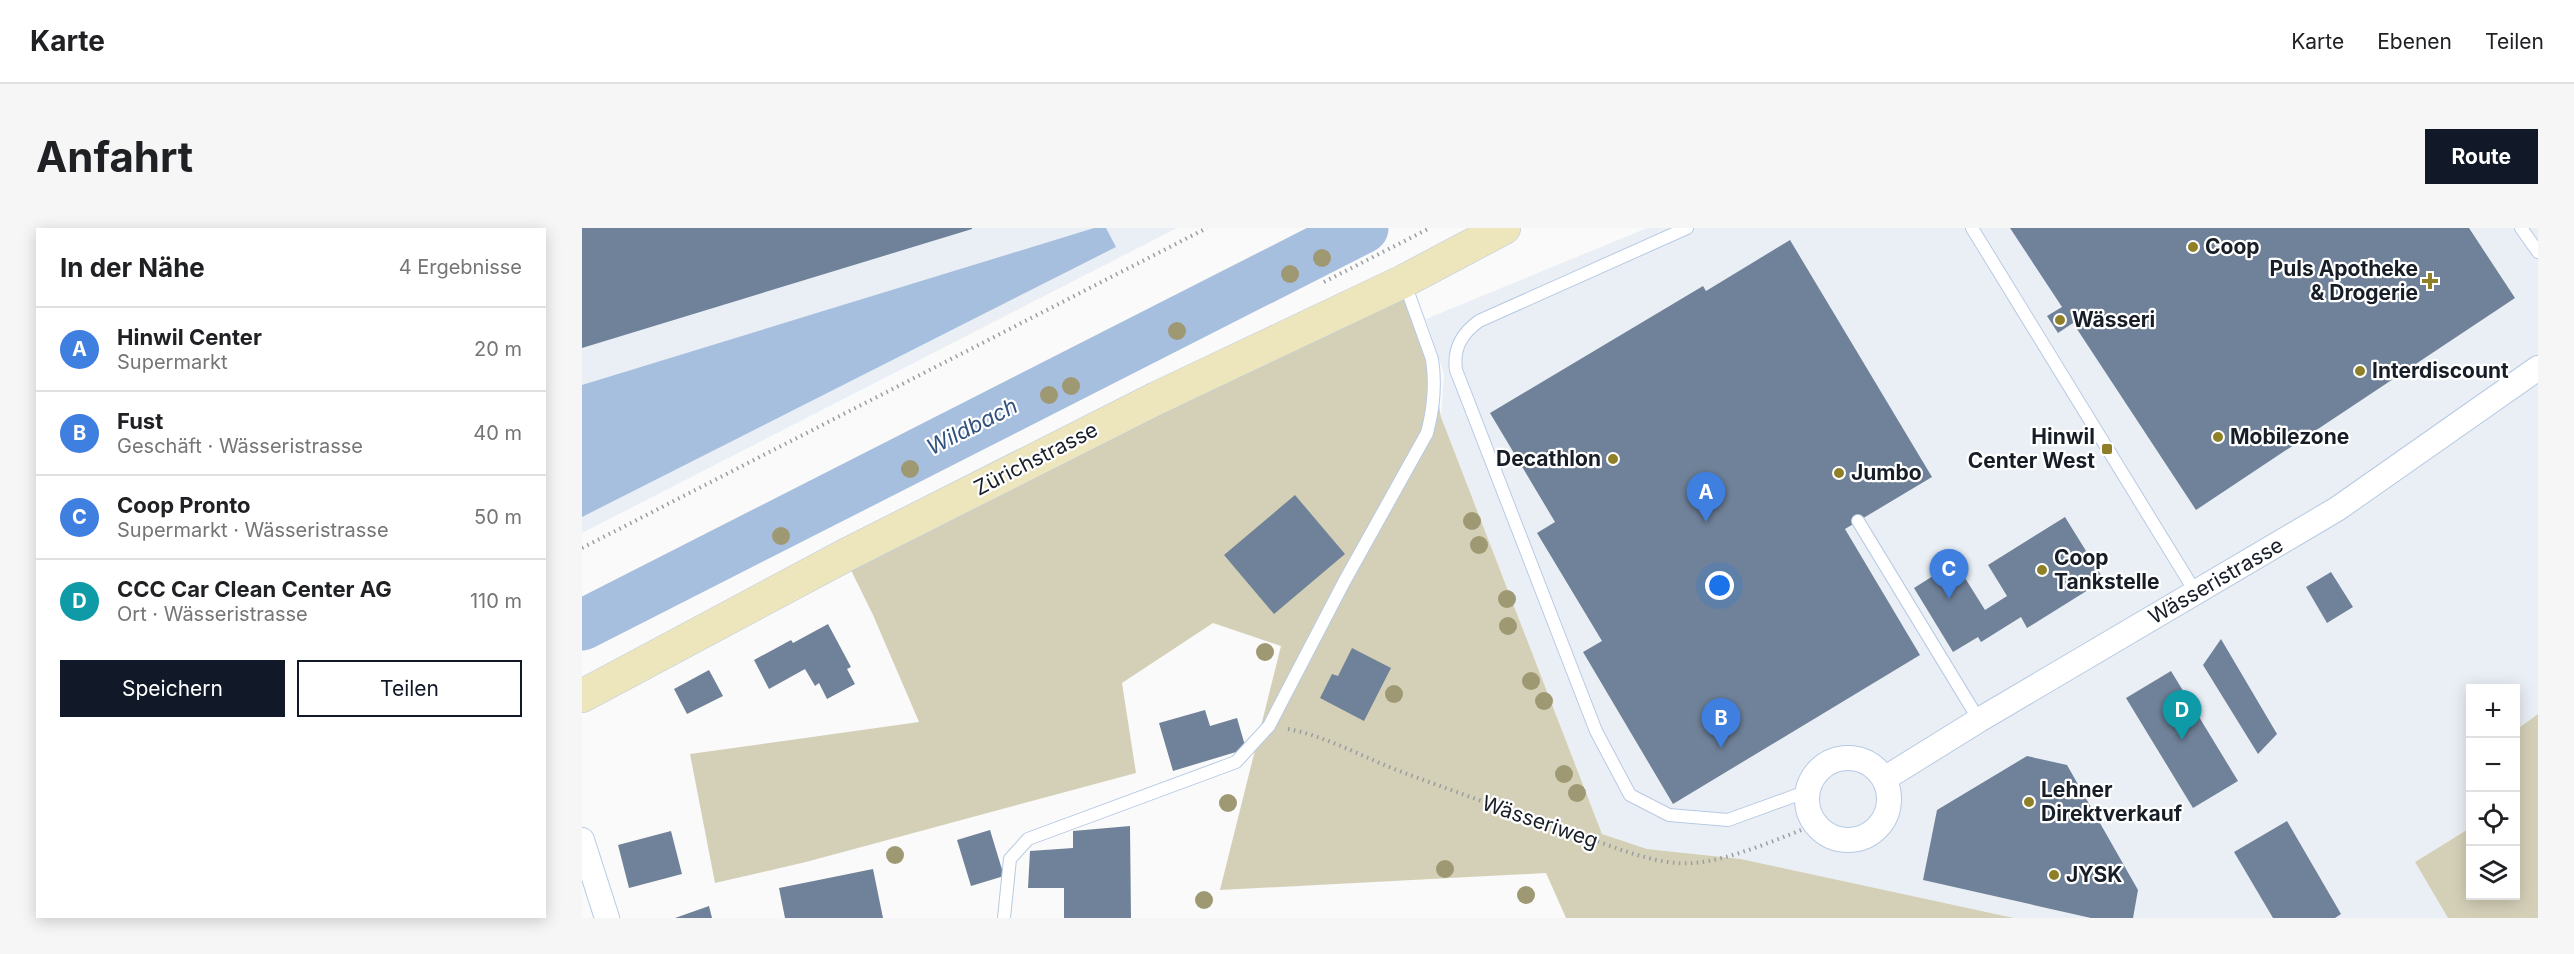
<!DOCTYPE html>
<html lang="de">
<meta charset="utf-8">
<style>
body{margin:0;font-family:Inter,sans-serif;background:#f6f6f6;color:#202124}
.controls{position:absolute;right:18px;bottom:18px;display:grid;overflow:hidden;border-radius:0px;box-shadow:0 3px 15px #0003}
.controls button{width:54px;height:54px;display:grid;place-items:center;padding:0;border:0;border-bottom:2px solid #e0e0e0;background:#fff;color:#202124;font:30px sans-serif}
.you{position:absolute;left:1138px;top:358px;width:21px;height:21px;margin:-15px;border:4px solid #fff;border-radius:50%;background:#1a73e8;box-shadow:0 0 0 9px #1a73e833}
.badge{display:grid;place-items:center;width:39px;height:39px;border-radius:50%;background:#111827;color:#fff;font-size:20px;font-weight:700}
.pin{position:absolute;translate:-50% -50px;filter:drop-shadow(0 2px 3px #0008)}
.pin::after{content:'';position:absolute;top:32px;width:21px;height:18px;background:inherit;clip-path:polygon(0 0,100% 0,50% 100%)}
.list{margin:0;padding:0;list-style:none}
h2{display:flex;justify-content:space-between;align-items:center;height:78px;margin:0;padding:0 24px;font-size:26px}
h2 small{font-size:20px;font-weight:400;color:#757577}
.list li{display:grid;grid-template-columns:39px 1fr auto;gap:18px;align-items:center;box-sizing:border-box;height:84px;padding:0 24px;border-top:2px solid #e0e0e0}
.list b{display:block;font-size:22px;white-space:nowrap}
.list p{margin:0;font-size:20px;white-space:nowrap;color:#757577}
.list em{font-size:20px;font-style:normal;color:#757577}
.actions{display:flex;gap:12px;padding:18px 24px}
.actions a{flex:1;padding:14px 0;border:2px solid #111827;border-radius:0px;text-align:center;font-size:21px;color:#111827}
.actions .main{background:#111827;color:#fff}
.icon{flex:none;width:33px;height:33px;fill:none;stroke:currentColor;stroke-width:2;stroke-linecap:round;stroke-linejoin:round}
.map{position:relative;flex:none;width:1956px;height:690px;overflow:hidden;border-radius:0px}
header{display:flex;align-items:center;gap:36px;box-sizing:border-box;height:84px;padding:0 30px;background:#fff;border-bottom:2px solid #e0e0e0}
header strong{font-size:28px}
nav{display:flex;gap:33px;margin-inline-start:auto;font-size:21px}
.intro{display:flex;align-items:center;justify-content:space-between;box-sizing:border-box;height:144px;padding:0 36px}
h1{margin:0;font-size:42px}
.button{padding:15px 27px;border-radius:0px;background:#111827;color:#fff;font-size:21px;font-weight:700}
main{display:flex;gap:36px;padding:0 36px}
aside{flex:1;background:#fff;border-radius:0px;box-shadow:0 3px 15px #0003}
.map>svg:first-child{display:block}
</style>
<header>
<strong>Karte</strong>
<nav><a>Karte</a><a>Ebenen</a><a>Teilen</a></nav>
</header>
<div class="intro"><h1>Anfahrt</h1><a class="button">Route</a></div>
<main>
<aside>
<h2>In der Nähe<small>4 Ergebnisse</small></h2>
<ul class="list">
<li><span class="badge" style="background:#3f7fe0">A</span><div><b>Hinwil Center</b><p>Supermarkt</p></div><em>20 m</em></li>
<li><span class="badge" style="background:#3f7fe0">B</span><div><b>Fust</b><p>Geschäft · Wässeristrasse</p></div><em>40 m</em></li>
<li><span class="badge" style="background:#3f7fe0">C</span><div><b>Coop Pronto</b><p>Supermarkt · Wässeristrasse</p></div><em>50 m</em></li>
<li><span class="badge" style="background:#0f9aa8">D</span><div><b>CCC Car Clean Center AG</b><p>Ort · Wässeristrasse</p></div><em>110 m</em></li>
</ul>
<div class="actions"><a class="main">Speichern</a><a>Teilen</a></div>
</aside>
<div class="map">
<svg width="1956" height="690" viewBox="0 0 1956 690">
<rect width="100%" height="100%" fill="#fafafa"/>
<!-- built -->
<path fill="#eaeff6" d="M0 0H595L0 305Z
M1065 0H1956V486L1934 502V460H1888V600L1833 634 1866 690H1432L1159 631 1065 621 1020 606 859 189 862 146 844 91Z"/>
<!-- green -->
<path fill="#d4d0b8" d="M822 53 847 119 859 189 1020 606 1065 621 1159 631 1432 690H984L964 645 638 662 699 418 631 395 540 455 554 545 224 634 133 655 108 526 337 494 291 387 262 328Z
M1956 486V690H1866L1833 634 1888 600V668H1934V502Z"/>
<!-- water -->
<path fill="#a7bfde" d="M512 0H524L534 19 0 289V157Z"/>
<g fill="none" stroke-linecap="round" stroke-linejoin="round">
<!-- river -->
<path stroke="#a7bfde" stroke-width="51" d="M0 397 781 0"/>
</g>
<!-- building -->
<path fill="#708299" d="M0 0H390V1L0 120Z
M1428 0H1887L1933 70 1614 282 1491 95 1476 105 1465 88 1480 79Z
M1208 12 1350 249 1263 301 1338 427 1091 576 1001 424 1020 413 955 305 973 294 908 185 1121 58 1124 63Z
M713 267 763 326 692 386 642 327Z
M1483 289 1522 352 1445 400 1439 389 1399 414 1396 409 1371 424 1332 360 1373 334 1403 382 1425 368 1406 337Z
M1749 344 1771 379 1745 395 1724 359Z
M246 396 269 439 265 441 273 456 245 471 237 455 233 458 223 441 187 461 172 432 209 412 211 415Z
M1639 411 1695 506 1676 526 1621 437Z
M770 420 809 440 782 493 738 470 750 446 756 448Z
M127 442 141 468 105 486 92 461Z
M1589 443 1656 553 1611 580 1544 470Z
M623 482 628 498 655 490 664 521 591 543 577 495Z
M1445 528 1485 537 1556 662 1551 690H1509L1341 652 1355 582Z
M1705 593 1759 686 1753 690H1691L1652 624Z
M548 598 549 690H482V660H446L448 623 491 620V603Z
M408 602 422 648 389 658 375 612Z
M89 603 100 646 47 660 36 617Z
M291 641 301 690H203L197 660Z
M127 678 130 690H93Z"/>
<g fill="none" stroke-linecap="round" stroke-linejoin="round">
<!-- lane casing -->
<g stroke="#b7cae4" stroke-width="14">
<path id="lane" d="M1105 0 897 93C879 106 871 121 874 142L1014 503 1048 567 1087 587 1146 592 1226 563
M1390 0 1614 365
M1939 0 1956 24
M1276 293 1397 492
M422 690 428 631 446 611 654 534 687 498 762 354 845 205C852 179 854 157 850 131L822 53"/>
</g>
<!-- street casing -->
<g stroke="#b7cae4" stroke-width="26">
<path id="street" d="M1225 571a41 41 0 1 1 82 0a41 41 0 1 1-82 0Z
M1302 551 1397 492 1755 281 1956 140
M0 612 25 690"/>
</g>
<!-- secondary casing -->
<g stroke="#b7cae4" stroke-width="34">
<path id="secondary" d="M0 468 262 328 575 170 822 53 922 0"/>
</g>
<!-- path -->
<path stroke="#999ca0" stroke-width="4" stroke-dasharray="1.5 4.5" stroke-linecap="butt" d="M742 54 848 0
M0 320 625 0
M706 501C743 508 777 527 812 541 876 565 941 588 1006 610 1038 621 1077 638 1112 635 1148 632 1199 610 1234 596"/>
<!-- lane -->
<use href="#lane" stroke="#fff" stroke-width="12"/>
<!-- street -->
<use href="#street" stroke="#fff" stroke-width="24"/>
<!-- secondary -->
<use href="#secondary" stroke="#ede6bd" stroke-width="33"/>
</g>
<!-- trees -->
<g fill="#9f9973">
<circle cx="740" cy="30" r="9"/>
<circle cx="708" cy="46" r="9"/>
<circle cx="595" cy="103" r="9"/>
<circle cx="489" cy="158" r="9"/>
<circle cx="467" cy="167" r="9"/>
<circle cx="328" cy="241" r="9"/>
<circle cx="890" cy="293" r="9"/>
<circle cx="199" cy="308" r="9"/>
<circle cx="897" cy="317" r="9"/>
<circle cx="925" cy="371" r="9"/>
<circle cx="926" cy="398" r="9"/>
<circle cx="683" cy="424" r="9"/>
<circle cx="949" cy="453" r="9"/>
<circle cx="812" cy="466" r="9"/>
<circle cx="962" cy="473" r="9"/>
<circle cx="982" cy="546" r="9"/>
<circle cx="995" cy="565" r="9"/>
<circle cx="646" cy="575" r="9"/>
<circle cx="313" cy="627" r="9"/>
<circle cx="863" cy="641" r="9"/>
<circle cx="944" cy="667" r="9"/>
<circle cx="622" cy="672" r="9"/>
</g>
<!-- markers -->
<g fill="#8f8028" stroke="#fff" stroke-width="2">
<circle cx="1611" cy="19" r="6"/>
<path d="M1845 44h6v6h6v6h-6v6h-6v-6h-6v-6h6z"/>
<circle cx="1478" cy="92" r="6"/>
<circle cx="1778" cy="143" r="6"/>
<circle cx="1636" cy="209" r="6"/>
<rect x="1519" y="215" width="12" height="12" rx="3"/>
<circle cx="1031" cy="231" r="6"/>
<circle cx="1257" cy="245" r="6"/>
<circle cx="1460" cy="342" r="6"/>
<circle cx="1447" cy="574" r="6"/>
<circle cx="1472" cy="647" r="6"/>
</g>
<g text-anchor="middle" stroke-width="4.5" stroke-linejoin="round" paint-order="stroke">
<!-- poi labels -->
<g font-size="21" font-weight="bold" fill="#171e27" stroke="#fff" text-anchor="start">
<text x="1623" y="26">Coop</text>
<text x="1836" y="48" text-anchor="end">Puls Apotheke<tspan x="1836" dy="24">&amp; Drogerie</tspan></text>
<text x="1490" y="99">Wässeri</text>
<text x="1790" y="150">Interdiscount</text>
<text x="1513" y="216" text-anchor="end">Hinwil<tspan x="1513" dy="24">Center West</tspan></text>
<text x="1648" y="216">Mobilezone</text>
<text x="1019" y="238" text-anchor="end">Decathlon</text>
<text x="1269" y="252">Jumbo</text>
<text x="1472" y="337">Coop<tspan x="1472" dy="24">Tankstelle</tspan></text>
<text x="1459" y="569">Lehner<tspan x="1459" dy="24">Direktverkauf</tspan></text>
<text x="1484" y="654">JYSK</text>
</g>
<!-- street labels -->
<g font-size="21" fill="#171e27" stroke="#fff">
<text transform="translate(454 231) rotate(-27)" y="7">Zürichstrasse</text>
<text transform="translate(1634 353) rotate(-30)" y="7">Wässeristrasse</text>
<text transform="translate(958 594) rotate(19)" y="7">Wässeriweg</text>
</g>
<!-- water labels -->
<g font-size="22" font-style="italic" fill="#31527d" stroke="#fff">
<text transform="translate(390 198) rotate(-27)" y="8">Wildbach</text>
</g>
</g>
</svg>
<div class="controls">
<button>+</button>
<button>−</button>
<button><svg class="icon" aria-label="locate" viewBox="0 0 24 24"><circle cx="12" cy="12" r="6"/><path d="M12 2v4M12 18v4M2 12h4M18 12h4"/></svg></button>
<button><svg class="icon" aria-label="layers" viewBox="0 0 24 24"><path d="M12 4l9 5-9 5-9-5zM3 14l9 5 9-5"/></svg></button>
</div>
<div class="you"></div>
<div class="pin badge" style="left:1124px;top:294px;background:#3f7fe0">A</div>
<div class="pin badge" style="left:1139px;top:520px;background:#3f7fe0">B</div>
<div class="pin badge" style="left:1367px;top:371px;background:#3f7fe0">C</div>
<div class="pin badge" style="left:1600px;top:512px;background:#0f9aa8">D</div>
</div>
</main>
